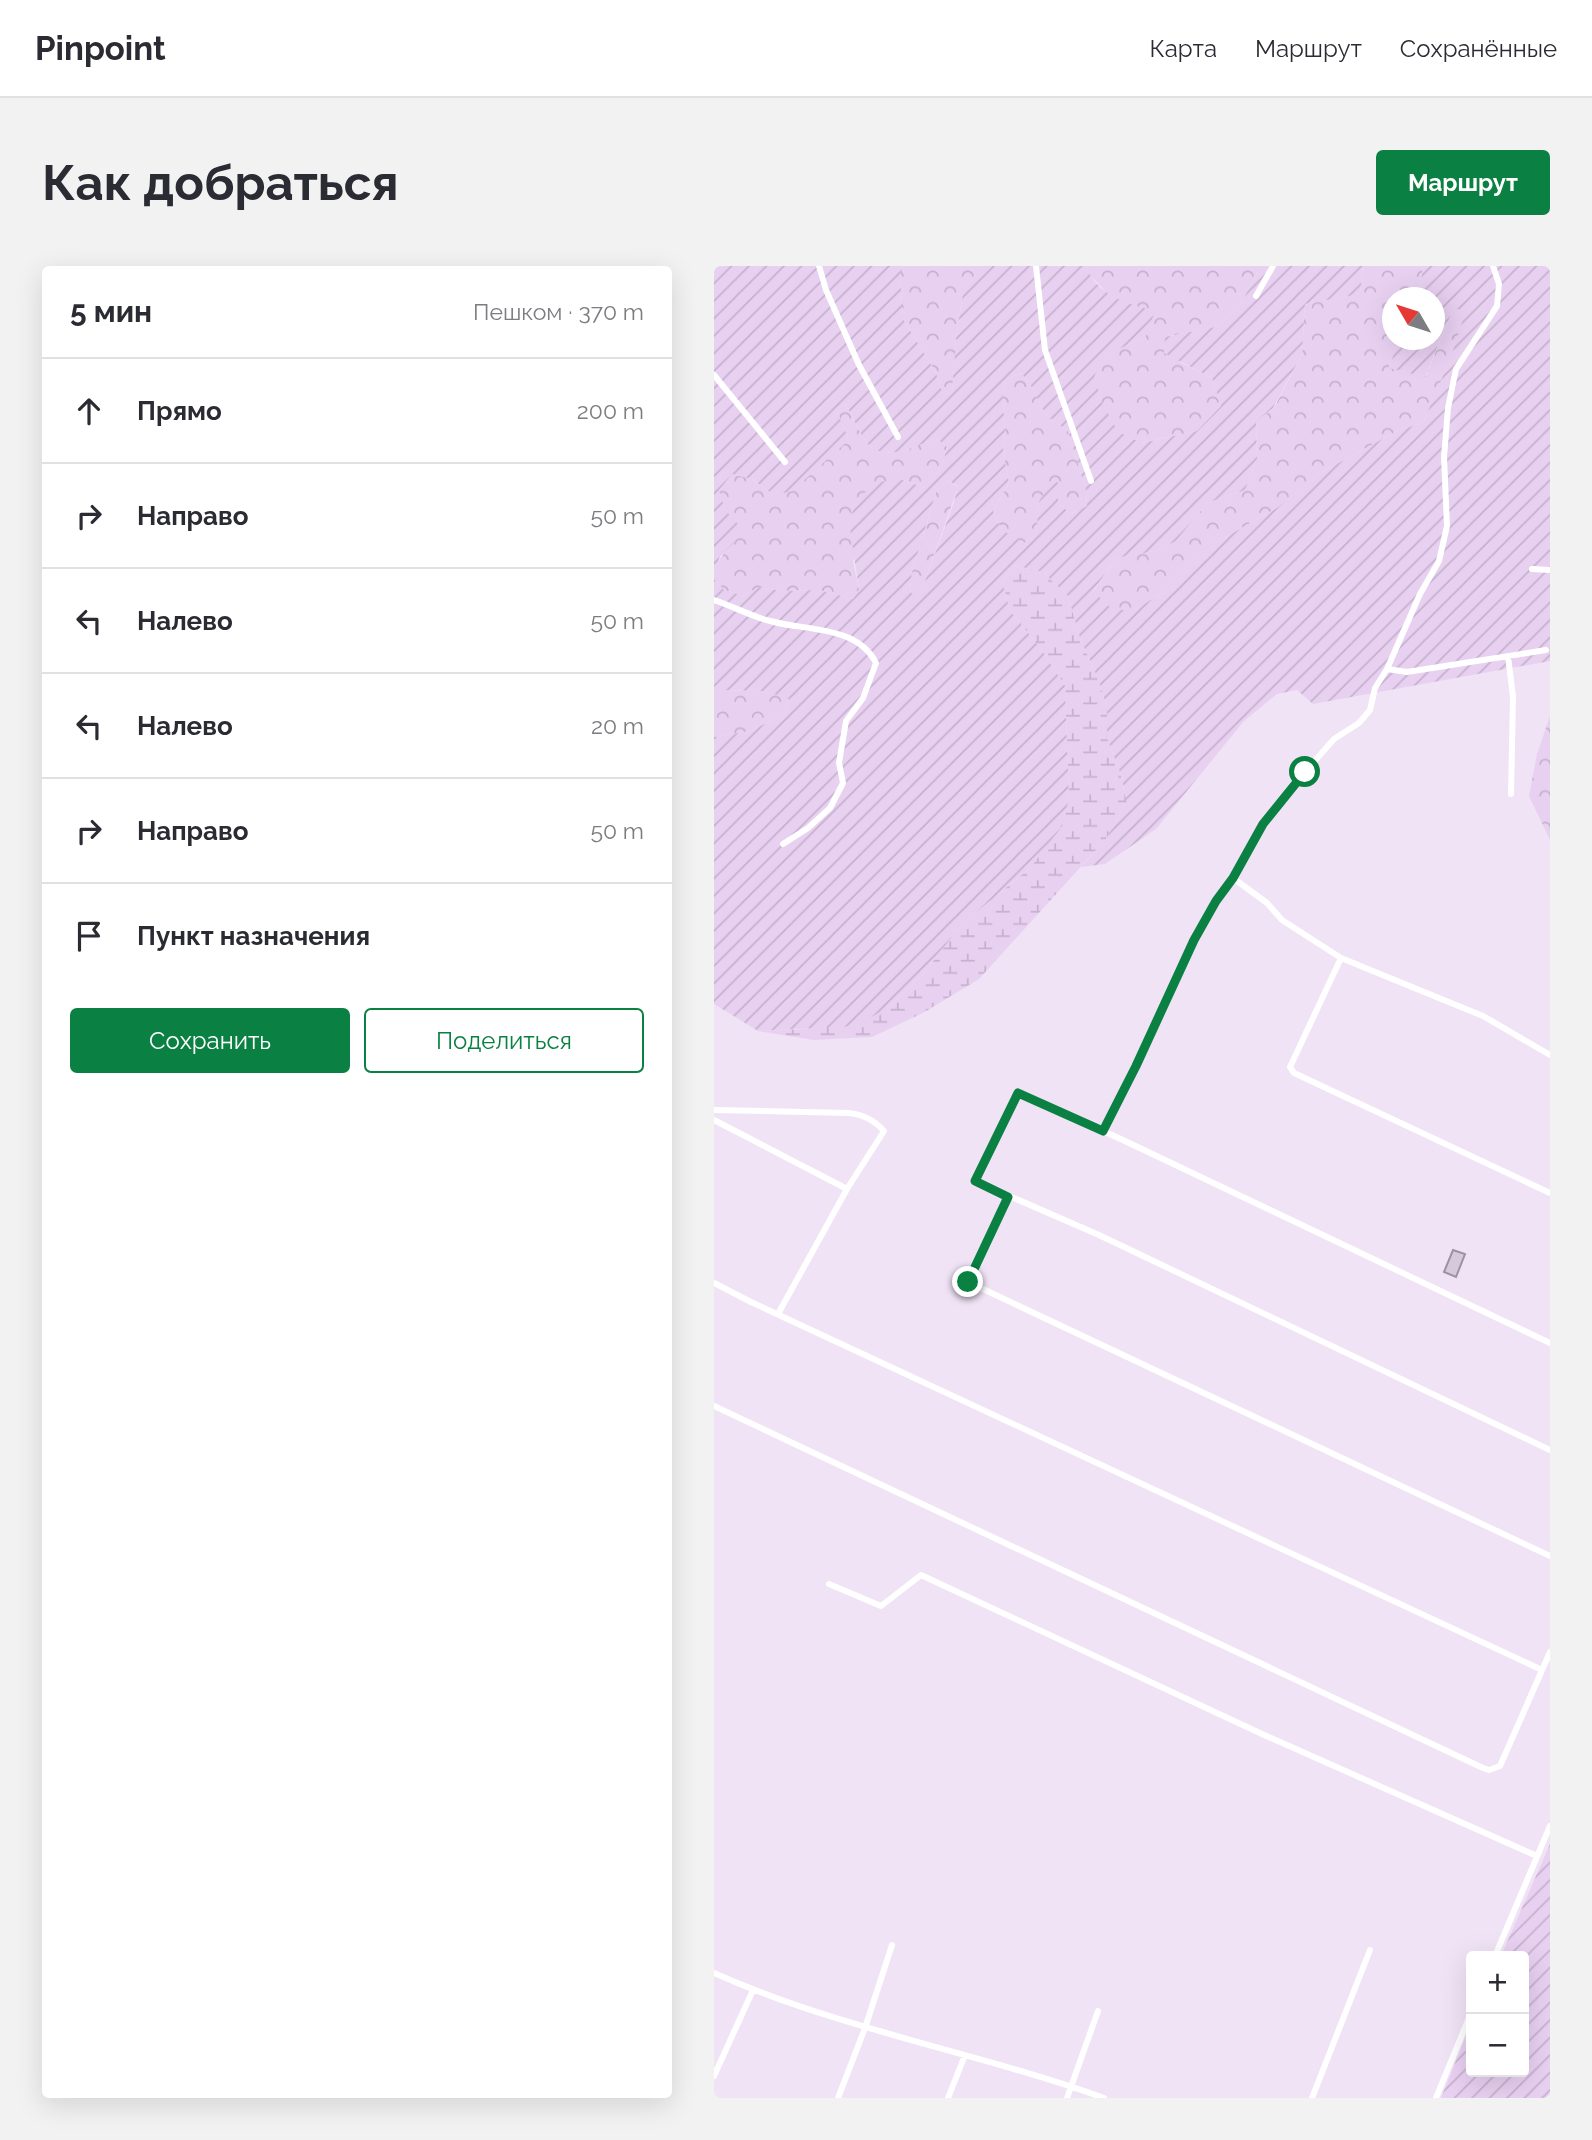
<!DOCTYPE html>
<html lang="ru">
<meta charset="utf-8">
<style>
body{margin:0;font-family:Raleway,sans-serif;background:#f2f2f3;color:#2b2b33}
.controls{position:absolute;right:21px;bottom:21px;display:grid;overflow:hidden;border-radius:7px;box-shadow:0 7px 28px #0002}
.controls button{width:63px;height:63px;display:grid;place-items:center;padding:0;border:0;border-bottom:2px solid #e1e1e2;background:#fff;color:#2b2b33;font:35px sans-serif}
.compass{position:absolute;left:668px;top:21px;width:63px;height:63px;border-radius:50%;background:#fff;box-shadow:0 7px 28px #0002;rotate:309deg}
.stop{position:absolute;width:21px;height:21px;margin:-16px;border:5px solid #0b8043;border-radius:50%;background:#fff}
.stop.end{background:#0b8043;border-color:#fff;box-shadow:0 2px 7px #0008}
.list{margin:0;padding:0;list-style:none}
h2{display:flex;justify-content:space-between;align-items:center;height:91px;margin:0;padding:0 28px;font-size:30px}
h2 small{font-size:23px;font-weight:400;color:#7c7c81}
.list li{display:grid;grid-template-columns:46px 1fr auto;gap:21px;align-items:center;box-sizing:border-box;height:105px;padding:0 28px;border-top:2px solid #e1e1e2}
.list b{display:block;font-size:26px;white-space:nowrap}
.list em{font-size:23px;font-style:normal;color:#7c7c81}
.actions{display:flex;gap:14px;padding:21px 28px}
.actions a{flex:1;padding:16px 0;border:2px solid #0b8043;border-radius:7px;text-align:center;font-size:24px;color:#0b8043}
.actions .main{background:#0b8043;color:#fff}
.icon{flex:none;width:38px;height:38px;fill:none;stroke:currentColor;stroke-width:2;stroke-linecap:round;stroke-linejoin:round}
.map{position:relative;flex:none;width:836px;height:1832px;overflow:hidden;border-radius:7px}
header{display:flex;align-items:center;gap:42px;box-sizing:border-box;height:98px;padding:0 35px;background:#fff;border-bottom:2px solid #e1e1e2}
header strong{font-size:33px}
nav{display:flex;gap:38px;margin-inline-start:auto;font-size:24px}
.intro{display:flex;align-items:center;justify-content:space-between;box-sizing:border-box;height:168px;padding:0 42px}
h1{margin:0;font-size:49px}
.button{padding:18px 32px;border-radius:7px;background:#0b8043;color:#fff;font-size:24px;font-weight:700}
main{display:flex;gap:42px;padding:0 42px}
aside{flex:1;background:#fff;border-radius:7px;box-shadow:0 7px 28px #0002}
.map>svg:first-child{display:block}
</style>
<header>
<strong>Pinpoint</strong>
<nav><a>Карта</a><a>Маршрут</a><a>Сохранённые</a></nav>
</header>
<div class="intro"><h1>Как добраться</h1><a class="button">Маршрут</a></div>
<main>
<aside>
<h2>5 мин<small>Пешком · 370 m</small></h2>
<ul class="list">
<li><svg class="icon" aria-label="ahead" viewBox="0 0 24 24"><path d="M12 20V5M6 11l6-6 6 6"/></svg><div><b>Прямо</b></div><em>200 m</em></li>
<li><svg class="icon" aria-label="right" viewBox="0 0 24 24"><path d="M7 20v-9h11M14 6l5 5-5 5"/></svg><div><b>Направо</b></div><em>50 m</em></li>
<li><svg class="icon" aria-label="left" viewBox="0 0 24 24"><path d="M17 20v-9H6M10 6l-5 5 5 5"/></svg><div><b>Налево</b></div><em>50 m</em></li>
<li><svg class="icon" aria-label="left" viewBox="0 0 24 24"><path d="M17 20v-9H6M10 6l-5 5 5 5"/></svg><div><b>Налево</b></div><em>20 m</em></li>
<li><svg class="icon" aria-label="right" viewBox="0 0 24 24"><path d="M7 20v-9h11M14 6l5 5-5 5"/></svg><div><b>Направо</b></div><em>50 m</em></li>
<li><svg class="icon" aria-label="arrive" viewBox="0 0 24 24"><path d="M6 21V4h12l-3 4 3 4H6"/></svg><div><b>Пункт назначения</b></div></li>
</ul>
<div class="actions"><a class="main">Сохранить</a><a>Поделиться</a></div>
</aside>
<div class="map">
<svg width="836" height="1832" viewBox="0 0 836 1832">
<defs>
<pattern id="forest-crowns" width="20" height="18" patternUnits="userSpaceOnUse" patternTransform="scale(1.75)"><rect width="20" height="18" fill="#e8d0f1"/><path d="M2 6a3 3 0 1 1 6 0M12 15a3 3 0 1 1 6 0" fill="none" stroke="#c6b1ce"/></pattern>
<pattern id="wetland-marsh" width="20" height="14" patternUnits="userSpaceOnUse" patternTransform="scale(1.75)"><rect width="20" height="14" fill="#e8d0f1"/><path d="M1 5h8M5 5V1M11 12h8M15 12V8" fill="none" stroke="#c6b1ce"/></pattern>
<pattern id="garden-furrows" width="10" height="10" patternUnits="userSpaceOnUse" patternTransform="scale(1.75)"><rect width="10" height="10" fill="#e8d0f1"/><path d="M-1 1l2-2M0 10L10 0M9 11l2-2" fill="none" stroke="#c6b1ce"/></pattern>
</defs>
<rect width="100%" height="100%" fill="#f0e3f6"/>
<!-- forest -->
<path fill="url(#forest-crowns)" d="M189 0H267L249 27 242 72 238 127 229 128 222 107 189 53 186 11Z
M372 0H547L524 43 501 61 451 71 466 96 498 112 507 140 483 165 427 177 404 167 388 136 379 111C391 88 408 80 431 72L414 38 394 28 374 7Z
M649 0H709L705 31 678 32V74H684L675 101 712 110 739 43 753 44 738 91 709 157 685 164 610 205 563 242 501 277 455 323 420 344H399L379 326 402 292 441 285 462 275 493 237 531 224 543 193 542 156 560 142 588 88 591 38 646 28Z
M307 107 315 116 332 149 354 165 372 225 373 241 357 248 344 237 325 236 322 268 310 277C294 271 284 262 279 245L295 217 289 184 291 167 289 133 292 114Z
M131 138C137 148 149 175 157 181 175 195 204 179 222 172L233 181 228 201 211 222 189 214 139 295 145 323 139 333 105 324 68 325 44 321 30 330 10 324 0 313C1 295 10 286 22 275L4 224 18 208 38 213 60 229 135 174 122 143Z
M233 214 244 221 204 335 196 325 198 306 222 226Z
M0 424 51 425 75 432 71 448 36 465 0 471Z
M836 450V574L815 530 823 488Z"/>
<!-- wetland -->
<path fill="url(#wetland-marsh)" d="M300 299 329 306 354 330 366 372 385 415 393 442V472L406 506 413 537 391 574 265 713 209 747 158 771 100 774 44 765 93 763 175 741 208 709 249 657 317 601 355 534 351 420 327 383 296 345 288 315Z"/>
<!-- garden -->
<path fill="url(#garden-furrows)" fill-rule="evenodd" d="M0 0H189L186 11 189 53 222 107 229 128 238 127 242 72 249 27 267 0H372C383 30 414 38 441 45L431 72C408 80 391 88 380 111L388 136 404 166 428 177 483 165 507 140 498 112 450 87 451 71 501 61 524 43 547 0H649L646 28 591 38 588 88 559 142 542 156 543 193 531 224 493 237 462 275 441 285 402 292 379 325 399 344H420L455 323 501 277 563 242 610 205 685 164 709 157 737 91 752 44 739 43 711 111 675 102 684 74H720V32L705 31 709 0H836V395L599 438 583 424 563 428 530 455 442 563 391 598 367 601 391 574 413 537 406 506 393 472V442L385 415 366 372 354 330 329 306 300 299 288 315 296 345 327 383 351 420 355 534 346 563 317 601 249 657 208 709 175 741 142 760 44 765 0 738V471L36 465 71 448 75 433 51 425 0 424V313L10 324 30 330 44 321 68 325 105 324 139 333 145 323 135 256 143 234 162 216 189 214 211 222 228 201 233 181 222 172C204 179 175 195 157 181 148 174 138 148 131 138L122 143 135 174 78 225 60 229 38 213 18 208 5 224 11 244 24 258 22 275 6 290 0 308ZM307 107 315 116 332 149 354 165 372 225 373 240 357 248 344 237V216L333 220 325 236 322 268 310 277C294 270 284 262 279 245L295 217 289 184 291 167 289 133 292 114ZM233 214 244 220 240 236 204 334 196 325 198 306 222 226Z
M836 1578V1832H727L757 1757V1806H810V1690H787Z"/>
<!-- building -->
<path fill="#d6c9dc" stroke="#9e91a3" stroke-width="2" d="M739 984 751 988 742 1011 730 1006Z"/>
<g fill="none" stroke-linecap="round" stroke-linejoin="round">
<!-- service -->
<path stroke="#fff" stroke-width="6" d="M105 0 112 24 145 99 184 171
M322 0 331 84 377 215
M542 30 559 0
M0 109 71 196
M818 303 836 304
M0 334C19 340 36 350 56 355 91 365 143 359 162 397L149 432 132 455 125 497 129 517 116 542 94 562 69 578
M794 390 799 431 797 528
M673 403 693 406 832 384
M519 612 553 637 568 654 627 692 769 750 836 789
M627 692 576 801 580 807 836 927
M0 844 135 847C150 849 160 854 170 865L133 923
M0 854 133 923 64 1048
M389 865 480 674 502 635 519 612 549 558 591 506 620 473 645 457 656 444 661 422 673 403 706 328 725 295 733 260 730 191 734 142 742 103 783 40 785 18 779 0
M294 931 254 1016 836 1290
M0 1017 37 1036 828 1404
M836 1077 411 875 304 826 261 915 385 969 836 1184
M0 1140 769 1502 775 1504 786 1500 836 1386
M115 1318 167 1340 207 1309 548 1468 823 1590
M781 1690 836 1560
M0 1707C125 1763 262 1786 390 1832
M0 1810 39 1724
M124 1832 151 1762 178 1679
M234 1832 251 1789
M353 1832 384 1745
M598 1832 656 1684
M722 1832 757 1747"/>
</g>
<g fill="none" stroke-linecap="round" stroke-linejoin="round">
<!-- route -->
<path stroke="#0b8043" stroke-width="9" d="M254 1016 294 931 261 915 304 827 389 865 422 800 480 674 502 635 519 612 549 558 591 506"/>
</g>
</svg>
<div class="controls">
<button>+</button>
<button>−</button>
</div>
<svg class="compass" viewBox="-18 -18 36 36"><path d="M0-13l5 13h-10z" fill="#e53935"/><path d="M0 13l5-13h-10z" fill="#7c7c81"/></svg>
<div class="stop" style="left:591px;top:506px"></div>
<div class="stop end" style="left:254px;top:1016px"></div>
</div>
</main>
